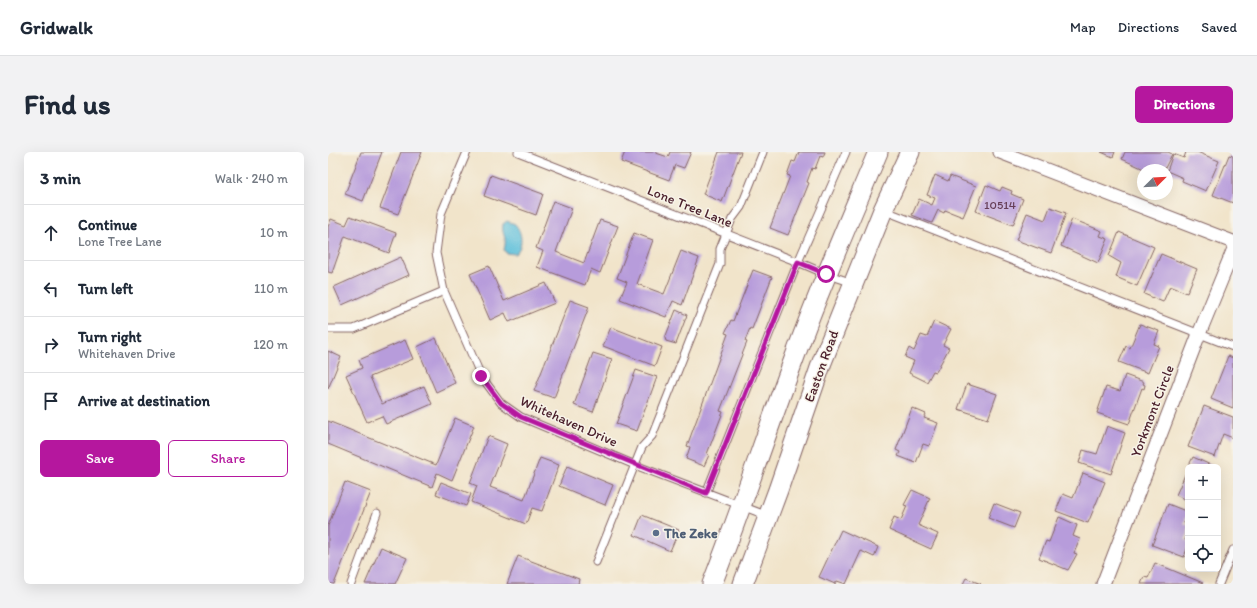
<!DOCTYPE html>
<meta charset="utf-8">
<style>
body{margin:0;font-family:Itim,sans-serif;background:#f2f2f3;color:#1f2937}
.controls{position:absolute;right:12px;bottom:12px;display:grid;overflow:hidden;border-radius:6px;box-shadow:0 4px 16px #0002}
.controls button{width:36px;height:36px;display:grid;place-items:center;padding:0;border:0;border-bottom:1px solid #e0e1e3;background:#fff;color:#1f2937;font:20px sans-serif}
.compass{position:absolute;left:809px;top:12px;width:36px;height:36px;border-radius:50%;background:#fff;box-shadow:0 4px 16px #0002;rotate:66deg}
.stop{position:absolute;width:12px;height:12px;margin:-9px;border:3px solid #b5179e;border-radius:50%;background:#fff}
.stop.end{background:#b5179e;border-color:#fff;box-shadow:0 1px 4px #0008}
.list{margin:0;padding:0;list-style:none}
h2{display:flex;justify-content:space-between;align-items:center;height:52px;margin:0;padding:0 16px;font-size:17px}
h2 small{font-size:13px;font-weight:400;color:#747a83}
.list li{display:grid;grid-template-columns:26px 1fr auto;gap:12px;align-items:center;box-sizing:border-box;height:56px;padding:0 16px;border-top:1px solid #e0e1e3}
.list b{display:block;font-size:15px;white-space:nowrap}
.list p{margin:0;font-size:13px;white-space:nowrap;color:#747a83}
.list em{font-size:13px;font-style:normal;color:#747a83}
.actions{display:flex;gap:8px;padding:12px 16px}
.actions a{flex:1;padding:9px 0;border:1px solid #b5179e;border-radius:6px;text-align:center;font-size:14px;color:#b5179e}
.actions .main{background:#b5179e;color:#fff}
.icon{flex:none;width:22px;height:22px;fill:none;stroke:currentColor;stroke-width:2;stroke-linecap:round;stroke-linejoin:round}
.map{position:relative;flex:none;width:905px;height:432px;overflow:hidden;border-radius:6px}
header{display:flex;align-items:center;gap:24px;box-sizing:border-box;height:56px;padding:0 20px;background:#fff;border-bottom:1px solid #e0e1e3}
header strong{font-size:19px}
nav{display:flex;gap:22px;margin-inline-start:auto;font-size:14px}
.intro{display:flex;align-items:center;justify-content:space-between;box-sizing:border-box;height:96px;padding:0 24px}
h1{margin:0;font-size:28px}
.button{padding:10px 18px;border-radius:6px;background:#b5179e;color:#fff;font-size:14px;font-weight:700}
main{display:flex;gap:24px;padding:0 24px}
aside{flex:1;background:#fff;border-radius:6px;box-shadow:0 4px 16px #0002}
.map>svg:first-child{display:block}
</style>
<header>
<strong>Gridwalk</strong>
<nav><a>Map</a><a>Directions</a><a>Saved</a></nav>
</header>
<div class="intro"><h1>Find us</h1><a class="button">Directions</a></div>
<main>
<aside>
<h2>3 min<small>Walk · 240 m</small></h2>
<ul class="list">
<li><svg class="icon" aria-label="ahead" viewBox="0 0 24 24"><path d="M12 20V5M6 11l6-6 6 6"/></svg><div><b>Continue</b><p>Lone Tree Lane</p></div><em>10 m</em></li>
<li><svg class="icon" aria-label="left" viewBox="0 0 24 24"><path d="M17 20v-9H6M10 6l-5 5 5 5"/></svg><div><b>Turn left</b></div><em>110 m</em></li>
<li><svg class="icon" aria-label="right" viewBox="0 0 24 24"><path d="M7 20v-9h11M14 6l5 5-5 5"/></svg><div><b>Turn right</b><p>Whitehaven Drive</p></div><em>120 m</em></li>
<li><svg class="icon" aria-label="arrive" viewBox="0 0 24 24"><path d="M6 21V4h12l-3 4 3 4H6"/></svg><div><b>Arrive at destination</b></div></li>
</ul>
<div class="actions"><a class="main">Save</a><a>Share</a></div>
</aside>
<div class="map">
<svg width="905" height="432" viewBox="0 0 905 432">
<rect width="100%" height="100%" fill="#f7f3e8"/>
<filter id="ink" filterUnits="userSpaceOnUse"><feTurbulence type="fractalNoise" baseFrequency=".025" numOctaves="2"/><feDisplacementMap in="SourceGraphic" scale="8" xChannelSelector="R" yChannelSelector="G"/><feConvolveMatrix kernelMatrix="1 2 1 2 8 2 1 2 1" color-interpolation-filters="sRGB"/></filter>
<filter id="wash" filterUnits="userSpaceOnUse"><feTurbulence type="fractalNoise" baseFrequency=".012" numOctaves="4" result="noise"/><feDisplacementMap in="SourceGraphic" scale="16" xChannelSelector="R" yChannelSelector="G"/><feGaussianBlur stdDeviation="0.9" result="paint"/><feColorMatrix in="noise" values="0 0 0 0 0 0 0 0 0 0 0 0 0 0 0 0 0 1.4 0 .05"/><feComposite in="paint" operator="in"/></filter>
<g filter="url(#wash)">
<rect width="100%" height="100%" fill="#f1e4ca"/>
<!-- water -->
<path fill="#5dc0db" stroke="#547083" d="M179 69 187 72C194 80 196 94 187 102L178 101 176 98C180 83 173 84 175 72Z"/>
<g id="blocks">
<!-- building -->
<path fill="#b79cdb" d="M33 0H54L35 49 17 42Z
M73 0H94L70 62 52 56Z
M297 0H325L340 5 342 0H363L356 16 347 13 341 28 293 10Z
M391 0H413L394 50 375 42Z
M471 0H497L495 5 492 4 487 17 484 16 479 30 481 31 460 83 442 76 462 24 459 23 464 9 467 10Z
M773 0H787L785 5Z
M797 0H840L844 2 836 18H818L794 7Z
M858 0H869L891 9 878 39 854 29 855 26 839 19 845 2 856 6Z
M901 3 905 4V51L885 43Z
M163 23 215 42 208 63 156 44Z
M607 23 620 29 622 24 648 34 635 65 617 58 616 61 610 58 604 71 584 63 591 47 604 53 607 46 599 43Z
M658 33 672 39 674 35 684 39 683 42 695 47 685 73 648 59Z
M225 49 244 56 228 100 256 111 272 68 290 74 272 121 263 117 257 133 209 115 215 99 208 96Z
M722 55 738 61 723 101 688 88 699 61 717 68Z
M22 64 68 81 61 101 17 84 4 121 0 120V75L3 67 18 73Z
M744 67 774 79 772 84 780 87 770 111 733 94Z
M791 80 826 95 809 134 788 125 793 111 781 104Z
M306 81 325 88 309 132 336 142 353 99 371 106 354 153 345 149 338 165 292 147 299 130 289 126Z
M833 102 869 117 859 141 842 134 835 150 816 142Z
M73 105 81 123 14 153 6 135Z
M161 114 176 149 218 131 227 151 181 170 177 161 162 168 142 122Z
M425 118 444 125 424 177 422 176 417 189 419 190 392 259 395 260 379 302 381 303 376 314 358 307 362 295 359 294 400 182 397 181 403 168 405 169Z
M242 148 261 155 226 246 206 239Z
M348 158 359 163 348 192 338 189 337 186Z
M606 169 623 177 615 193 621 196 608 220 605 219 599 230 581 221 586 209 577 205 581 196 586 199 593 183 599 185Z
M812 172 831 179 826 192 831 194 820 221 791 210 798 194 802 196Z
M283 175 334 195 327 214 275 194Z
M108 186 127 231 108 240 89 195Z
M77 188 85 207 42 225 54 252 96 234 104 252 58 272 54 264 39 270 18 223 34 216 31 208Z
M0 199 13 205 0 237Z
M265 201 284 207 265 260 246 253Z
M900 204 905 206V256L883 247Z
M308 218 329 225 309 279 288 272Z
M797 223 816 230 815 232 817 233 816 237 814 236 801 272 769 261 778 235 792 239Z
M639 232 669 242 660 267 630 257Z
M876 254 905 265V286L895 282 887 305 860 295Z
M584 256 598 262 596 266 610 271 601 294 595 292 588 311 570 304 572 300 568 298Z
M127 266 146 274 124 328 109 321 104 335 0 292V269L108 313Z
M779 274 797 281 783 322 751 311 755 298 769 302Z
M160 284 179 292 162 335 196 348 212 306 231 313 214 359 204 356 198 372 143 350 149 334 142 331Z
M865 305 887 315H860Z
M239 314 285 333 277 353 231 334Z
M860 316V349L848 343Z
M755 321 777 330 760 371 728 359 735 342 745 346Z
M17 330 43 340 6 432H2L0 431V374Z
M113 330 143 342 138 354 108 342Z
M584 338 602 346 590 373 610 382 603 397 561 378 566 365 573 368 579 354 576 353Z
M666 351 692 361 686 376 660 366Z
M840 352 860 360 856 371 860 373V382L857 388 860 389V394L856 405 824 393Z
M314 363 351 378 342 399 306 383Z
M731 365 749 373 745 384 752 387 746 401 749 402 740 418 711 406 718 389 721 390Z
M513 378 550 395 546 405 533 399 518 432 509 429 507 432 491 425Z
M53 395 79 406 67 432H37Z
M190 404 251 427 250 432H179Z
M827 411 875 431 874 432H813L816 425 820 426Z
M638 426 653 432H635Z"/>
</g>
</g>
<g filter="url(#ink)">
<use href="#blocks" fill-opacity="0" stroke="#846463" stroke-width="1"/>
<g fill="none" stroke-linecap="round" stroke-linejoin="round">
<!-- lane casing -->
<g stroke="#846463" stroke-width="9">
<path id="lane" d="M139 0 113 62 108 101 116 139 153 224 173 251 193 265 307 313 440 364
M190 0 470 110 498 122 525 131
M555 58 905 195
M0 177H26L116 139
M378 341 470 110 518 0
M268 410 314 295 324 284 392 112V97L404 67 413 55 435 0
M23 432 49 361
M891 432 905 398"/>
</g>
<!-- street casing -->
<g stroke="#846463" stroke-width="15">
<path id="street" d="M672 0 905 90
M775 432 871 182 905 99"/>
</g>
<!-- secondary casing -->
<g stroke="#846463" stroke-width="21">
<path id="secondary" d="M384 432C413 358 438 282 466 207 491 137 521 69 550 0
M415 432 450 338 494 210 555 58 582 0"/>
</g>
<!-- lane -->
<use href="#lane" stroke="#fff" stroke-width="7"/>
<!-- street -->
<use href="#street" stroke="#fff" stroke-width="13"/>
<!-- secondary -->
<use href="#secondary" stroke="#fff" stroke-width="19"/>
</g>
</g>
<g fill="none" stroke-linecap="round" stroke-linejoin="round" filter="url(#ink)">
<!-- route -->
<path stroke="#b5179e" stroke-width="5" d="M153 224 173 251 193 265 378 341 470 110 498 122"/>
</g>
<!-- markers -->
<circle fill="#5c6f8a" stroke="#f7f3e8" stroke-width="1.5" cx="328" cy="381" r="4"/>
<g text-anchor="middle" stroke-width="3" stroke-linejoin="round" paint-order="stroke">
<!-- number labels -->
<g font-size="12" fill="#653e57">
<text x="672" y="57">10514</text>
</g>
<!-- street labels -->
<g font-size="14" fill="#4a1f2b" stroke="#f7f3e8">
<text transform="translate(362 54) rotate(22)" y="5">Lone Tree Lane</text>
<text transform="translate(493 214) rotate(-70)" y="5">Easton Road</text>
<text transform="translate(824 259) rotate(-69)" y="5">Yorkmont Circle</text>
<text transform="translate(241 269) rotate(24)" y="5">Whitehaven Drive</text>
</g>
<!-- service labels -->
<g font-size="14" font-weight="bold" fill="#4e5e75" stroke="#f7f3e8" text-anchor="start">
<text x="336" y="386">The Zeke</text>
</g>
</g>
</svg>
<div class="controls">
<button>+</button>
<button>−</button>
<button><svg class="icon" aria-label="locate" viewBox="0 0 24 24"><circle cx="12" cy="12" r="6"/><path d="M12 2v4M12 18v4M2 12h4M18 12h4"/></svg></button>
</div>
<svg class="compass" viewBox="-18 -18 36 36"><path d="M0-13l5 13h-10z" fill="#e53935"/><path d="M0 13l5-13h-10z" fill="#747a83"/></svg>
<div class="stop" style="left:498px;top:122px"></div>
<div class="stop end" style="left:153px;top:224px"></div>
</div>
</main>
